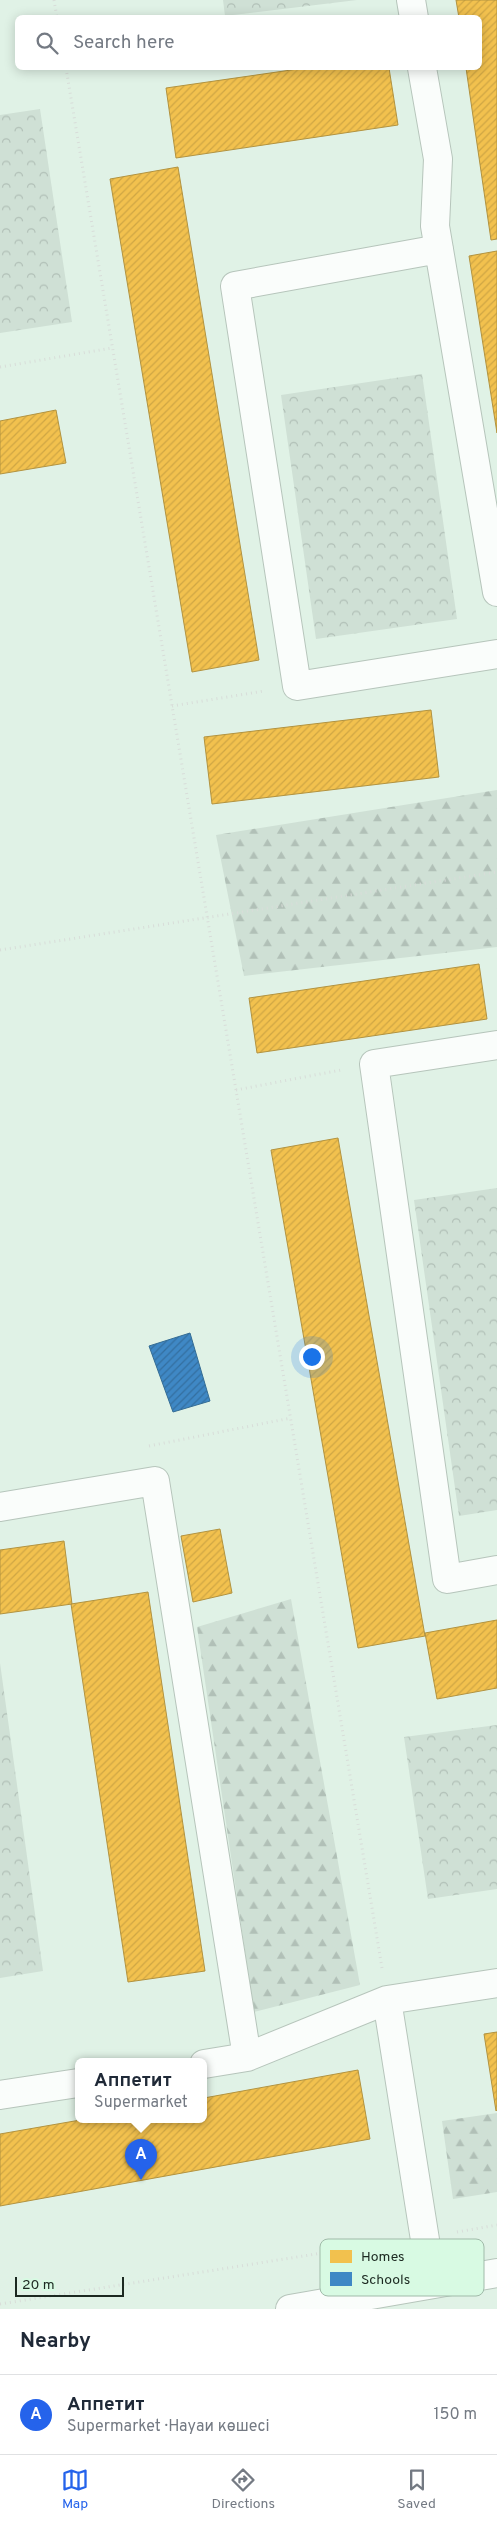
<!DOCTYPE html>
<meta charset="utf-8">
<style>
body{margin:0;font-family:Overpass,sans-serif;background:#f2f2f3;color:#1f2937}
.scale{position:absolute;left:15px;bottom:12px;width:109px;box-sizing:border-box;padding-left:5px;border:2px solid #1c2921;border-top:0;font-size:14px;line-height:18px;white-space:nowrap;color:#1c2921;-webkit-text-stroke:4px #d8fae3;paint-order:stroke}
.you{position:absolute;left:311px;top:1356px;width:18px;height:18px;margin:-12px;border:4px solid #fff;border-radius:50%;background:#1a73e8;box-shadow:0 0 0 8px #1a73e833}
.badge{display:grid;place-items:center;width:32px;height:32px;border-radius:50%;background:#2563eb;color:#fff;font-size:16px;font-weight:700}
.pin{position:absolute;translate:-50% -41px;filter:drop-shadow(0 1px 2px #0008)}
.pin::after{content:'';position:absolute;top:26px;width:18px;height:15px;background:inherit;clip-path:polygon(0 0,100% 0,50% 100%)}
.popup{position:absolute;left:75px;top:2058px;width:132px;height:65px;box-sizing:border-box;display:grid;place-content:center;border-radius:8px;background:#fff;filter:drop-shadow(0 1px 4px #0005);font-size:16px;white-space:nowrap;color:#747a83}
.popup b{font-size:19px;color:#1f2937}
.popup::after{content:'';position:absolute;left:50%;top:100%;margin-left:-10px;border:10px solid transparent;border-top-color:#fff}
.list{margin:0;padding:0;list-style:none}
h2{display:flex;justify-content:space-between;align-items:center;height:65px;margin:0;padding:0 20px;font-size:21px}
h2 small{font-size:16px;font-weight:400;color:#747a83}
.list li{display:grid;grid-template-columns:32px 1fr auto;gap:15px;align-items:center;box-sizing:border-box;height:80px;padding:0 20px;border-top:1px solid #e0e1e3}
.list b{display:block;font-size:19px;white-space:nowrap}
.list p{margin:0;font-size:16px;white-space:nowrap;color:#747a83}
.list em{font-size:16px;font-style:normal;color:#747a83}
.icon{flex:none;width:28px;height:28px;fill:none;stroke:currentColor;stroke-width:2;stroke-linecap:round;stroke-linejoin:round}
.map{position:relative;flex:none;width:497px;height:2309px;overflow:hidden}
.search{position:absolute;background:#fff;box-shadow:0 2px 12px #0003;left:15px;right:15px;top:15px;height:55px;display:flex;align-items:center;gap:12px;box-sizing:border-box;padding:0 18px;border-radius:8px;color:#747a83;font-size:19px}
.sheet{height:145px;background:#fff}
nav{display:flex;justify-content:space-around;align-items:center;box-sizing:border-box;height:70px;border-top:1px solid #e0e1e3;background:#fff;font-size:14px;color:#747a83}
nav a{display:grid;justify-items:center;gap:2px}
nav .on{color:#2563eb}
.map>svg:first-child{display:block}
</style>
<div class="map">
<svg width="497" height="2309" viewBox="0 0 497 2309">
<defs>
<pattern id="forest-firs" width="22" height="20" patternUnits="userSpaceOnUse" patternTransform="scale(1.25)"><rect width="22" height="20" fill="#cfe0d5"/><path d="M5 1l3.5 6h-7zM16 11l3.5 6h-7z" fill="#b1c0b7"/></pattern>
<pattern id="park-crowns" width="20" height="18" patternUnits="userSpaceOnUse" patternTransform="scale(1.25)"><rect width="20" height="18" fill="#cfe0d5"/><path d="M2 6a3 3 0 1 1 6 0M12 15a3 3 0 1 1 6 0" fill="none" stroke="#b1c0b7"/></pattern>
<pattern id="homes-hatch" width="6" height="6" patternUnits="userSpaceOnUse" patternTransform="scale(1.25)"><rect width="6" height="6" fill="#f2c14e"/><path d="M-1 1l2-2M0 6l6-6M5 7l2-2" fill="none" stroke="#cfa644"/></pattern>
<pattern id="schools-hatch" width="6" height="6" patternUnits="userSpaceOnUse" patternTransform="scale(1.25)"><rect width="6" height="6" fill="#3f88c5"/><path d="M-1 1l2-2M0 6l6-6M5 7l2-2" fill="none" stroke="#346fa0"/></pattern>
</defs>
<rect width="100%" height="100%" fill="#e0f2e6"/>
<!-- forest -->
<path fill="url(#forest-firs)" d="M497 790V947L244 976 216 835Z
M291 1599 360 1985 254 2012 197 1627Z
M497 2113V2192L453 2199 442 2121Z"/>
<!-- park -->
<path fill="url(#park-crowns)" d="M223 0H357L225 16Z
M40 109 72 322 0 333V115Z
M422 374 457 619 316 639 281 395Z
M497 1188V1510L459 1516 414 1200Z
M0 1663 43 1971 0 1978Z
M497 1725V1889L428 1899 404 1737Z"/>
<!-- homes -->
<path fill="url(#homes-hatch)" stroke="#b29340" d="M456 0H497V239L491 240 466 68H480V18H459Z
M305 68H389L398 125 176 158 166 88Z
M178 167 259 660 192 672 110 179Z
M497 251V433L469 256Z
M56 410 66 463 0 474V421Z
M431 710 439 777 212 804 204 737Z
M479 964 487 1019 257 1053 249 998Z
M338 1138 425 1636 358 1648 271 1150Z
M220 1529 232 1593 193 1602 181 1536Z
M64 1541 72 1604 0 1614V1550Z
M148 1592 205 1971 128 1982 71 1604Z
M497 1620V1688L437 1699 425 1633Z
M497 2032V2110L496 2111 484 2034Z
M358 2070 370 2139 0 2206V2134L86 2119H204V2098Z"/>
<!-- schools -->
<path fill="url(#schools-hatch)" stroke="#346c94" d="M190 1333 210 1401 173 1412 149 1346Z"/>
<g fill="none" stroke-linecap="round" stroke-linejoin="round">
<!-- minor casing -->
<g stroke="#b6c5bb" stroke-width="30">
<path id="minor" d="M411 0 414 18
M422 68 438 159 435 226 497 592
M439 249 235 286 297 686 497 654
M497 1045 374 1064 447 1579 497 1570
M0 1507 155 1481 247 2057 387 2000 497 1983
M387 2000 432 2284
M204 2064 247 2057
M0 2095 78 2083
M290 2309 497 2273"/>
</g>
<!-- path -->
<path stroke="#d8ddd9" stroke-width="3" stroke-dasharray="1 4" stroke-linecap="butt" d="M54 0 57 18
M66 68 382 1968
M0 367 112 348
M172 706 264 691
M0 950 497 872
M236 1090 341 1070
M149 1446 291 1418
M457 2232 497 2225
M0 2304 392 2242"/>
<!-- minor -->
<use href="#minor" stroke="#fafdfb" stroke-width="28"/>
</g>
<!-- legend -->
<rect x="320" y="2239" width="164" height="57" rx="8" fill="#d8fae3" stroke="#a0bba9" stroke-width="1"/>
<rect x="330" y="2250" width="22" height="13" fill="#f2c14e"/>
<rect x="330" y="2272" width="22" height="14" fill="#3f88c5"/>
<g font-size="14" fill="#1c2921">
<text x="361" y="2261">Homes</text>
<text x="361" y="2284">Schools</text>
</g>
</svg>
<div class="scale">20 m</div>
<div class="you"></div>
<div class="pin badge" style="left:141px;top:2180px">A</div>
<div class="popup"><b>Аппетит</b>Supermarket</div>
<div class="search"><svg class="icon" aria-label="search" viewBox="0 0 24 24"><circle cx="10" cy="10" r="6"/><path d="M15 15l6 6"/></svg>Search here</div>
</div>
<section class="sheet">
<h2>Nearby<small></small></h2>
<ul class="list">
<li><span class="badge">A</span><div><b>Аппетит</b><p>Supermarket · Науаи көшесі</p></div><em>150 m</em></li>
</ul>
</section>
<nav>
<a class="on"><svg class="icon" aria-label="map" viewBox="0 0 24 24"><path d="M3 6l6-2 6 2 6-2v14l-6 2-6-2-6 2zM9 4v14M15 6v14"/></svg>Map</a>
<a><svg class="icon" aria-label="directions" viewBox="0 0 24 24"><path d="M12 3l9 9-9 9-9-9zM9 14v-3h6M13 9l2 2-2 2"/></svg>Directions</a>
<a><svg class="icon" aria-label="saved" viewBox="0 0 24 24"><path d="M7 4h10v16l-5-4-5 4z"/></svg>Saved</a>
</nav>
